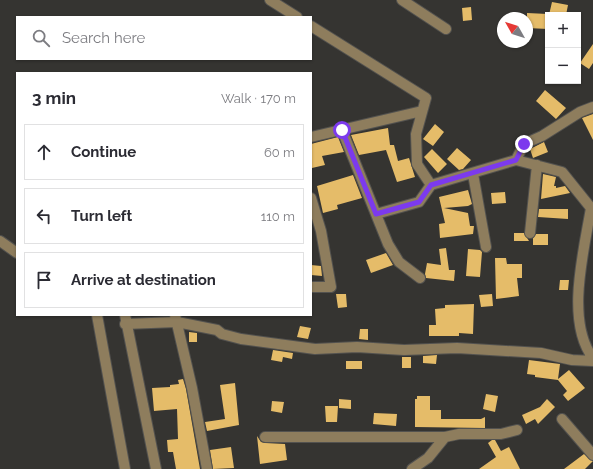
<!DOCTYPE html>
<meta charset="utf-8">
<style>
body{margin:0;font-family:Raleway,sans-serif;background:#f7f7f7;color:#2b2b33}
.controls{position:absolute;right:12px;top:12px;display:grid;overflow:hidden;border-radius:0px;box-shadow:0 1px 3px #0004}
.controls button{width:36px;height:36px;display:grid;place-items:center;padding:0;border:0;border-bottom:1px solid #e1e1e2;background:#fff;color:#2b2b33;font:20px sans-serif}
.compass{position:absolute;left:497px;top:12px;width:36px;height:36px;border-radius:50%;background:#fff;box-shadow:0 1px 3px #0004;rotate:309deg}
.stop{position:absolute;width:12px;height:12px;margin:-9px;border:3px solid #7c3aed;border-radius:50%;background:#fff}
.stop.end{background:#7c3aed;border-color:#fff;box-shadow:0 1px 4px #0008}
.list{margin:0;padding:0;list-style:none}
h2{display:flex;justify-content:space-between;align-items:center;height:52px;margin:0;padding:0 16px;font-size:17px}
h2 small{font-size:13px;font-weight:400;color:#7c7c81}
.list li{display:grid;grid-template-columns:26px 1fr auto;gap:12px;align-items:center;box-sizing:border-box;height:56px;margin:0 8px 8px;padding:0 8px;border:1px solid #e1e1e2;border-radius:0px}
.list b{display:block;font-size:15px;white-space:nowrap}
.list em{font-size:13px;font-style:normal;color:#7c7c81}
.icon{flex:none;width:22px;height:22px;fill:none;stroke:currentColor;stroke-width:2;stroke-linecap:round;stroke-linejoin:round}
.map{position:relative;flex:none;width:593px;height:469px;overflow:hidden}
.search{position:absolute;background:#fff;box-shadow:0 1px 3px #0004;left:16px;top:16px;width:296px;height:44px;display:flex;align-items:center;gap:10px;box-sizing:border-box;padding:0 14px;border-radius:0px;color:#7c7c81;font-size:15px}
.panel{position:absolute;background:#fff;box-shadow:0 1px 3px #0004;left:16px;top:72px;width:296px;height:244px;border-radius:0px}
.map>svg:first-child{display:block}
</style>
<div class="map">
<svg width="593" height="469" viewBox="0 0 593 469">
<rect width="100%" height="100%" fill="#353431"/>
<!-- building -->
<path fill="#e5bc69" d="M552 2 568 5 566 15H549Z
M471 7 472 20 463 21 462 8Z
M527 13 548 14V29L527 28Z
M593 44V63L589 69 580 63Z
M545 90 566 108 556 119 536 101Z
M593 114V140L582 118Z
M435 124 444 132 433 146 423 139Z
M388 128 390 145H394L398 161 409 158 415 177 397 182 386 150 359 155 351 135Z
M338 137 344 152 322 156 325 165 312 168 311 144Z
M544 142 548 152 533 158 530 149Z
M457 148 471 160 463 169 459 170 447 159Z
M432 149 447 164 438 173 424 157Z
M543 174 556 177 554 186H556V188L565 186 570 193 541 199Z
M353 175 362 198 337 205 338 209 323 213 317 186Z
M468 190 472 204 468 206 444 208 468 213 470 226H474L473 234 440 238 439 224 445 223 439 197Z
M505 192 506 203 492 204 491 193Z
M539 209H568V219L538 217Z
M514 233H524L529 241H514Z
M536 234H548V245H533V238Z
M446 248 449 270H455L454 281 426 278 425 274 427 263 441 265 439 249Z
M468 249 480 250 482 252 480 277 466 276Z
M386 253 393 265 371 273 366 260Z
M495 258H506L507 264H522V278H517L519 296 496 299Z
M311 265 321 266 322 276 311 275Z
M560 280H569L568 290H559Z
M336 294H346L347 307 338 308Z
M492 294 493 306 481 307 479 295Z
M474 304 473 334 459 333V336H429V325H436L435 309 445 308V305Z
M300 326 311 328 308 339 297 337Z
M360 329H368V340L359 339Z
M189 332 197 333V342H189Z
M273 350 293 353 292 359 283 357 282 362 271 360Z
M437 355 436 364 423 363V356Z
M402 357H411V368H402Z
M529 360 560 364 558 379 569 370 585 388 568 401 563 395 567 391 558 380 535 377V375L527 374Z
M346 361H362V369H346Z
M183 379 186 389 200 469H176L173 452H168L167 440 178 439 177 409 154 411 152 388 170 387V385L179 384 178 380Z
M235 383 239 425 207 431 205 422 225 419 220 385Z
M486 394 498 396 495 412 483 409Z
M417 396H430V410H441V419H481L485 417V428L415 427V399H417Z
M339 399 351 400V409L339 408Z
M547 399 555 407 538 424 535 419 526 424 522 415 540 407Z
M272 401 284 402 282 413 271 411Z
M325 406H338L337 422H326Z
M374 413 397 414 396 426 373 424Z
M257 436 261 442 265 443 285 444 287 460 260 464Z
M492 440H495L501 451 509 447 520 469H479L496 457 488 443Z
M231 447 234 468 213 469 210 450Z
M584 454 593 461 585 469H564Z"/>
<g fill="none" stroke-linecap="round" stroke-linejoin="round">
<!-- minor casing -->
<g stroke="#53524f" stroke-width="12">
<path id="minor" d="M270 0 297 17
M402 0 446 29
M311 26 426 98 416 134 417 164 431 185 516 160 562 172 591 208C584 250 565 322 593 358
M342 130 388 244 399 262 420 278
M311 137 422 111
M516 160 524 144 542 136 580 112 593 107
M473 174 486 247
M311 198 321 231 331 287H311
M376 214 419 202 431 185
M530 233 537 165
M0 241 17 253
M97 315 125 469
M125 315 156 469
M175 315 192 388 207 469
M125 324 177 322 217 330 222 334 241 339 315 349 357 347 404 350 457 348 541 353 572 360 593 361
M562 419 593 455
M265 437H445
M412 469 428 458 445 437 459 434H501L517 430"/>
</g>
<!-- minor -->
<use href="#minor" stroke="#8e7d5d" stroke-width="10"/>
</g>
<g fill="none" stroke-linecap="round" stroke-linejoin="round">
<!-- route -->
<path stroke="#7c3aed" stroke-width="5" d="M342 130 376 214 419 202 431 185 516 160 524 144"/>
</g>
</svg>
<div class="controls">
<button>+</button>
<button>−</button>
</div>
<svg class="compass" viewBox="-18 -18 36 36"><path d="M0-13l5 13h-10z" fill="#e53935"/><path d="M0 13l5-13h-10z" fill="#7c7c81"/></svg>
<div class="stop" style="left:342px;top:130px"></div>
<div class="stop end" style="left:524px;top:144px"></div>
<div class="search"><svg class="icon" aria-label="search" viewBox="0 0 24 24"><circle cx="10" cy="10" r="6"/><path d="M15 15l6 6"/></svg>Search here</div>
<section class="panel">
<h2>3 min<small>Walk · 170 m</small></h2>
<ul class="list">
<li><svg class="icon" aria-label="ahead" viewBox="0 0 24 24"><path d="M12 20V5M6 11l6-6 6 6"/></svg><div><b>Continue</b></div><em>60 m</em></li>
<li><svg class="icon" aria-label="left" viewBox="0 0 24 24"><path d="M17 20v-9H6M10 6l-5 5 5 5"/></svg><div><b>Turn left</b></div><em>110 m</em></li>
<li><svg class="icon" aria-label="arrive" viewBox="0 0 24 24"><path d="M6 21V4h12l-3 4 3 4H6"/></svg><div><b>Arrive at destination</b></div></li>
</ul>
</section>
</div>
